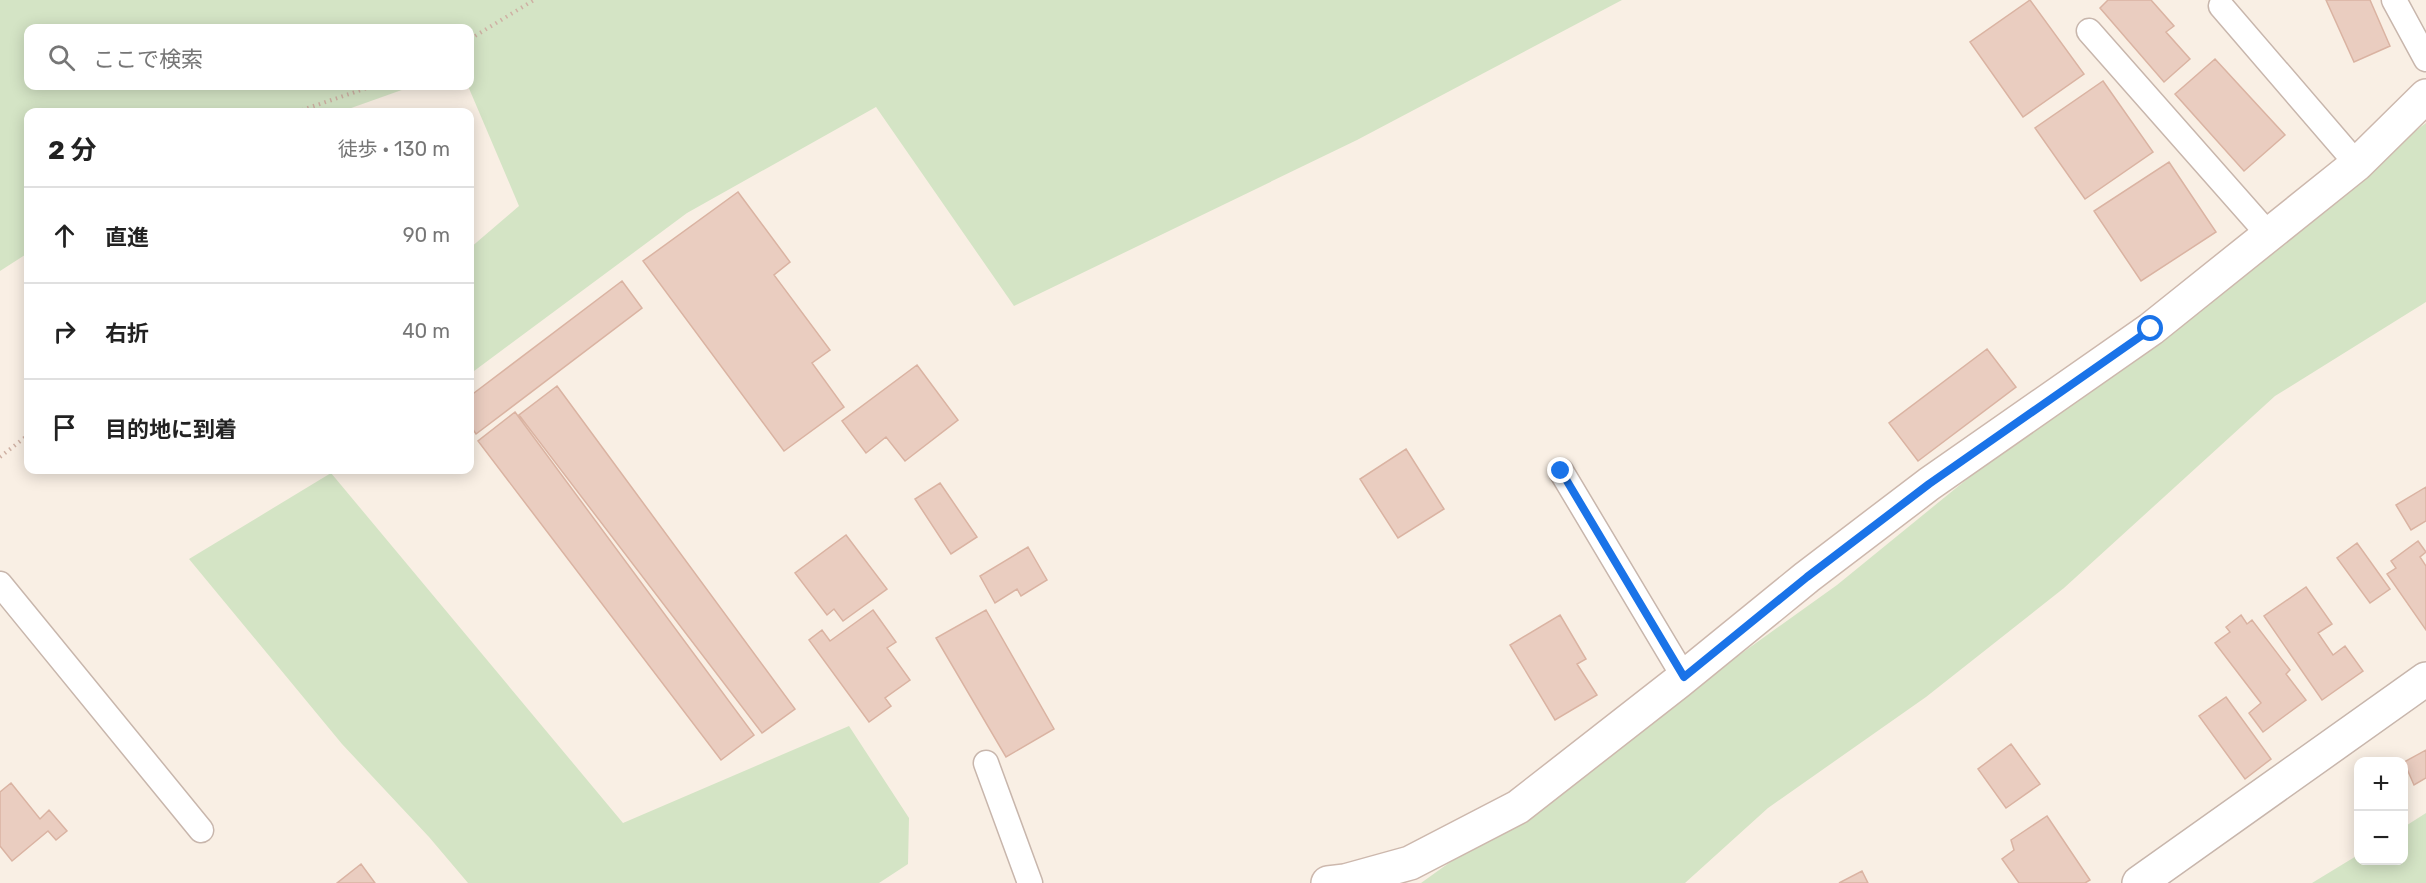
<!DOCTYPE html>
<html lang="ja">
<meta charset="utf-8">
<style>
body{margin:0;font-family:Rubik,"Noto Sans JP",sans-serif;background:#f2f2f2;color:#222}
.controls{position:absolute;right:18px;bottom:18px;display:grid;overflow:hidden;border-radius:12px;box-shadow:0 3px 15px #0003}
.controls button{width:54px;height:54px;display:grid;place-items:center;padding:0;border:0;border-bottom:2px solid #e0e0e0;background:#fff;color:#222;font:30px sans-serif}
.stop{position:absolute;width:18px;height:18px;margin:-14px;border:4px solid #1a73e8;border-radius:50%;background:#fff}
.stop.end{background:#1a73e8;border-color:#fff;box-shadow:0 2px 6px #0008}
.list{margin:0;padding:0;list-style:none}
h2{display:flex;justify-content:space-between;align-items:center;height:78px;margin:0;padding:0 24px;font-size:26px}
h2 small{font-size:20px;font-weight:400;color:#767676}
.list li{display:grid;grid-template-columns:39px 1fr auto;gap:18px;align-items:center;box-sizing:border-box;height:96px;padding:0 24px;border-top:2px solid #e0e0e0}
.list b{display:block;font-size:22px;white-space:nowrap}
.list em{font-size:20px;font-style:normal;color:#767676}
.icon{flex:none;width:33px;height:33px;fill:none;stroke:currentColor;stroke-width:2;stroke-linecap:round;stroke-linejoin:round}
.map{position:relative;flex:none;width:2426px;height:883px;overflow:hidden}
.search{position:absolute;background:#fff;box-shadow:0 3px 15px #0003;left:24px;top:24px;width:450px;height:66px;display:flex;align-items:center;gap:15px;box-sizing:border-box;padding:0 21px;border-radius:12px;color:#767676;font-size:22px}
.panel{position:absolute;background:#fff;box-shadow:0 3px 15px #0003;left:24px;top:108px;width:450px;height:366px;border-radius:12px}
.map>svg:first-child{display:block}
</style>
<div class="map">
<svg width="2426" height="883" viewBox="0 0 2426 883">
<rect width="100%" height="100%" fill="#f9efe4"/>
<!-- green -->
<path fill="#d4e4c5" d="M0 0H1622L1357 140 1014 306 876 107 687 213 470 374V248L519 206 468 86 470 28H28V86H413L340 112H28V253L0 271Z
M2426 123V302L2275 396 2064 588 1926 697 1768 808 1685 883H1421L1837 585 2198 291Z
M331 473 623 823 849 726 909 818 908 864 879 883H468L429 837 342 744 189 559Z
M2426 813V883H2312L2358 855V860H2404V827Z"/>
<!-- building -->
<path fill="#eacdc0" stroke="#dab3a2" stroke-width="1.5" d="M2030 0 2084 74 2023 117 1970 42Z
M2108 0H2151L2174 26 2166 32 2190 59 2164 82 2100 8Z
M2326 0H2370L2390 46 2354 62Z
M2215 59 2285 135 2244 171 2175 94Z
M2103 81 2153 152 2085 199 2035 128Z
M2169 162 2216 232 2141 281 2094 211Z
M738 192 790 262 774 275 830 350 812 363 844 407 784 451 643 261Z
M622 281 642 308 476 434 470 425V396Z
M1987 349 2016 387 1918 461 1889 423Z
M917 365 958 420 905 461 886 437 866 453 842 421Z
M557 386 795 709 762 733 519 415Z
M515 412 754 735 721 760 478 441Z
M1406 449 1444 509 1398 538 1360 479Z
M940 483 977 537 951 554 915 499Z
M2426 487V521L2411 530 2396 505Z
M846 535 887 589 843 621 834 609 827 615 795 573Z
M2418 541 2426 552 2420 557 2426 566V630L2387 574 2396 568 2391 561Z
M2357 543 2390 589 2370 603 2337 558Z
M1028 547 1047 580 1021 596 1017 589 995 603 980 576Z
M2306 587 2332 624 2318 633 2333 655 2345 646 2363 671 2322 700 2264 616Z
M873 610 896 642 887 648 910 680 885 698 891 706 869 722 809 640 822 630 830 641Z
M986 610 1054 729 1006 757 936 638Z
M1560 615 1586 659 1577 664 1597 695 1555 720 1510 645Z
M2241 615 2247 624 2252 620 2290 670 2286 674 2306 700 2263 732 2249 713 2261 703 2215 643 2230 632 2226 627Z
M2226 697 2271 759 2245 779 2199 716Z
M2011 744 2040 784 2006 808 1978 769Z
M2426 750V778L2414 785 2404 762Z
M11 783 40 819 49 810 67 831 56 840 48 831 12 861 0 846V792Z
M2047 816 2090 880 2085 883H2019L2002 859 2014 850 2011 840Z
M361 864 375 883H337Z
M1862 871 1868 883H1839Z"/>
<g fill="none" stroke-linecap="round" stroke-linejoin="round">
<!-- lane casing -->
<g stroke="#c8b6ac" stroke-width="27">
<path id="lane" d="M2394 0 2426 59
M2221 6 2357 164
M2089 31 2269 235
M1561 471 1684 677
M0 584 201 830
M986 763 1030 883"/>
</g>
<!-- street casing -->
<g stroke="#c8b6ac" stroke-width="36">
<path id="street" d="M2139 883 2426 679"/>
</g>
<!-- secondary casing -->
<g stroke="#cdb8ad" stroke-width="36">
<path id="secondary" d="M1328 883 1345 881 1410 863 1518 807 1678 682 1807 577 1929 484 2151 329 2357 164 2426 96"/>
</g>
<!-- path -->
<path stroke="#ceb0a3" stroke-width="4" stroke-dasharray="1.5 4.5" stroke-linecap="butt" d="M470 39 534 0
M296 112 373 86
M0 457 28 435"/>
<!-- lane -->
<use href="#lane" stroke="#fff" stroke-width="24"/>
<!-- street -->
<use href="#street" stroke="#fff" stroke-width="33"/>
<!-- secondary -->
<use href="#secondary" stroke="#fff" stroke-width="33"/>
</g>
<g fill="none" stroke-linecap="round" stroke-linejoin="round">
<!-- route -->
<path stroke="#1a73e8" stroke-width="8" d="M1561 471 1684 677 1807 577 1929 484 2151 329"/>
</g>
</svg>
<div class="controls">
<button>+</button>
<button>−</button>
</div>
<div class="stop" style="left:2151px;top:329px"></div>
<div class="stop end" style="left:1561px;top:471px"></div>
<div class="search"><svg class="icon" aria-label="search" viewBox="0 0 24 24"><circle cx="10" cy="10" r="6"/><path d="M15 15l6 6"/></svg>ここで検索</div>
<section class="panel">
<h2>2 分<small>徒歩 · 130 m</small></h2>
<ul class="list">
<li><svg class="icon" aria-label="ahead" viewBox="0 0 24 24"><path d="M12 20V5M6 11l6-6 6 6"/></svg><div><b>直進</b></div><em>90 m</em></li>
<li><svg class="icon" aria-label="right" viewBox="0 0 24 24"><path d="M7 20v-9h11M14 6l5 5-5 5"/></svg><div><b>右折</b></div><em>40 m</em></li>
<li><svg class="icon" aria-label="arrive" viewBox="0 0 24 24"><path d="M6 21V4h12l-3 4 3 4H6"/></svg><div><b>目的地に到着</b></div></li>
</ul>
</section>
</div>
